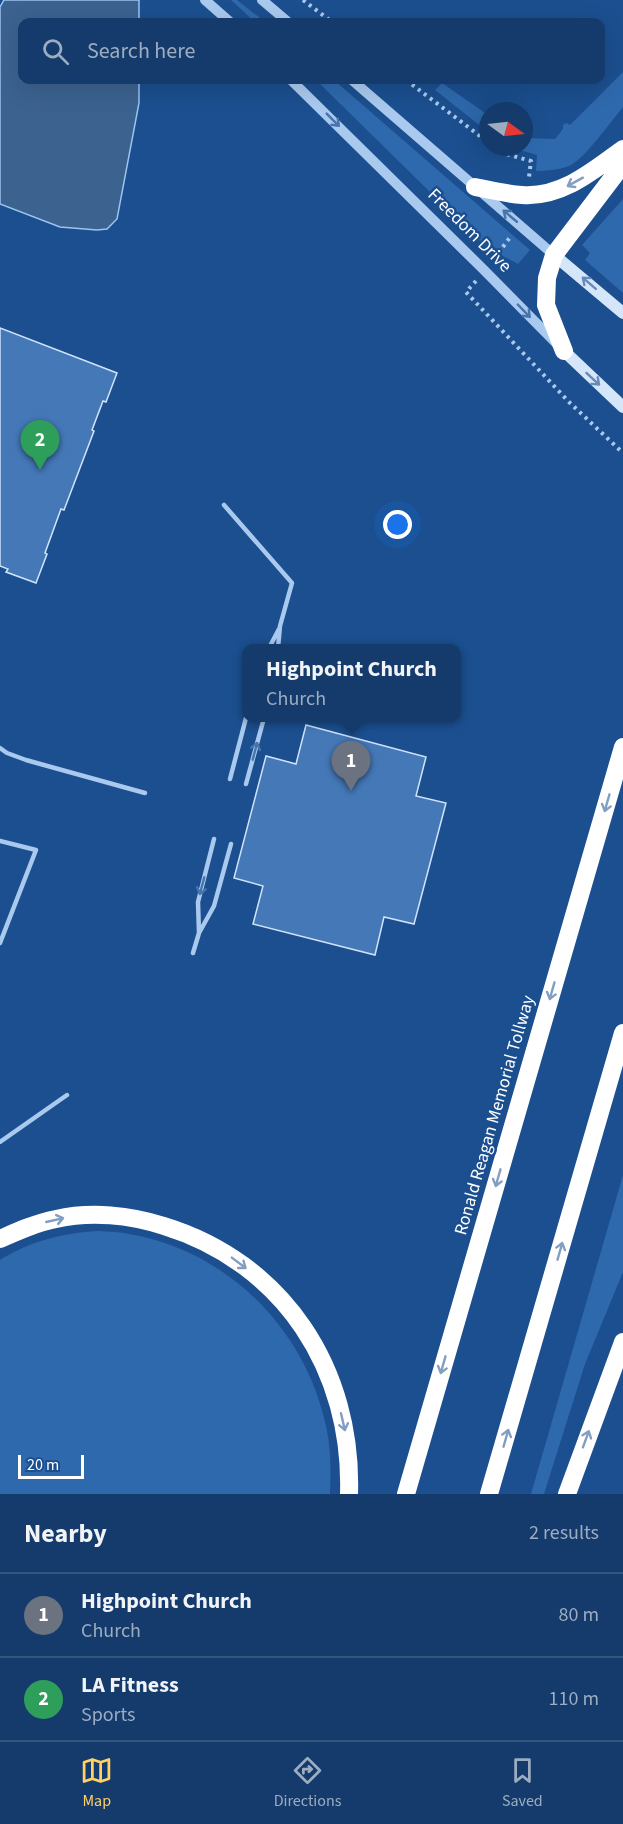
<!DOCTYPE html>
<style>
body{margin:0;font-family:"Source Sans 3",sans-serif;background:#1d4271;color:#f1f3f6}
.compass{position:absolute;left:479px;top:102px;width:54px;height:54px;border-radius:50%;background:#143b6b;box-shadow:0 6px 24px #0002;rotate:105deg}
.scale{position:absolute;left:18px;bottom:15px;width:66px;box-sizing:border-box;padding-left:6px;border:3px solid #fff;border-top:0;font-size:16px;line-height:21px;white-space:nowrap;color:#fff;-webkit-text-stroke:4px #1b4f8f;paint-order:stroke}
.you{position:absolute;left:398px;top:525px;width:21px;height:21px;margin:-15px;border:4px solid #fff;border-radius:50%;background:#1a73e8;box-shadow:0 0 0 9px #1a73e833}
.badge{display:grid;place-items:center;width:39px;height:39px;border-radius:50%;background:#ffd166;color:#fff;font-size:20px;font-weight:700}
.pin{position:absolute;translate:-50% -50px;filter:drop-shadow(0 2px 3px #0008)}
.pin::after{content:'';position:absolute;top:32px;width:21px;height:18px;background:inherit;clip-path:polygon(0 0,100% 0,50% 100%)}
.popup{position:absolute;left:242px;top:644px;width:219px;height:78px;box-sizing:border-box;display:grid;place-content:center;border-radius:12px;background:#143b6b;filter:drop-shadow(0 2px 4px #0005);font-size:20px;white-space:nowrap;color:#9dadc1}
.popup b{font-size:22px;color:#f1f3f6}
.popup::after{content:'';position:absolute;left:50%;top:100%;margin-left:-12px;border:12px solid transparent;border-top-color:#143b6b}
.list{margin:0;padding:0;list-style:none}
h2{display:flex;justify-content:space-between;align-items:center;height:78px;margin:0;padding:0 24px;font-size:26px}
h2 small{font-size:20px;font-weight:400;color:#9dadc1}
.list li{display:grid;grid-template-columns:39px 1fr auto;gap:18px;align-items:center;box-sizing:border-box;height:84px;padding:0 24px;border-top:2px solid #33557e}
.list b{display:block;font-size:22px;white-space:nowrap}
.list p{margin:0;font-size:20px;white-space:nowrap;color:#9dadc1}
.list em{font-size:20px;font-style:normal;color:#9dadc1}
.icon{flex:none;width:33px;height:33px;fill:none;stroke:currentColor;stroke-width:2;stroke-linecap:round;stroke-linejoin:round}
.map{position:relative;flex:none;width:623px;height:1494px;overflow:hidden}
.search{position:absolute;background:#143b6b;box-shadow:0 6px 24px #0002;left:18px;right:18px;top:18px;height:66px;display:flex;align-items:center;gap:15px;box-sizing:border-box;padding:0 21px;border-radius:12px;color:#9dadc1;font-size:22px}
.sheet{height:246px;background:#143b6b}
nav{display:flex;justify-content:space-around;align-items:center;box-sizing:border-box;height:84px;border-top:2px solid #33557e;background:#143b6b;font-size:16px;color:#9dadc1}
nav a{display:grid;justify-items:center;gap:3px}
nav .on{color:#ffd166}
.map>svg:first-child{display:block}
</style>
<div class="map">
<svg width="623" height="1494" viewBox="0 0 623 1494">
<rect width="100%" height="100%" fill="#1b4f8f"/>
<!-- green -->
<path fill="#2e69ad" d="M231 0H237L265 22H255Z
M623 72V107C611 121 584 160 569 166 558 170 547 171 536 171L537 155 509 147H524V138L555 139 563 129V125L566 123 570 125Z
M316 80H334L530 250 518 264 486 247Z
M442 83 488 115V132L435 90Z
M623 199V293L585 260 590 253 582 245Z
M623 1175V1272L585 1364 544 1494H531Z
M98 1231C209 1234 303 1318 326 1426 331 1448 331 1471 330 1494H0V1260C30 1241 63 1233 98 1231Z"/>
<!-- water -->
<path fill="#3c6290" stroke="#9cc4f0" stroke-width="1.5" d="M4 0H139V22H22V80H139V103L117 219 107 229 97 230 60 227 0 204V7Z"/>
<!-- building -->
<path fill="#4478b7" stroke="#cfe3fa" stroke-width="1.5" d="M0 328 117 373 106 402 103 401 92 430 94 431 64 510 61 509 45 553 47 554 36 583 6 572 8 569 0 566Z
M306 725 426 757 416 796 446 803 414 924 384 917 375 955 253 924 263 886 234 878 266 756 296 764Z"/>
<g fill="none" stroke-linecap="round" stroke-linejoin="round">
<!-- path -->
<path stroke="#a9c9ee" stroke-width="4" stroke-dasharray="3 4.5" stroke-linecap="butt" d="M303 0 332 22
M406 80 488 142
M494 147 506 154 531 161 529 177
M494 259 511 236
M476 281 466 292 569 402 623 453"/>
<!-- service -->
<path stroke="#a9c9ee" stroke-width="4.5" d="M224 505 292 583 280 626 278 648
M269 648 279 629
M0 748 7 753 26 760 145 793
M230 779 246 718
M246 784 264 718
M0 841 36 850 0 943
M199 933 198 902 214 839
M193 953 199 933 214 906 231 844
M0 1142 67 1095"/>
<!-- tertiary -->
<path stroke="#a9c9ee" stroke-width="10" d="M205 0 230 22
M262 0 288 22
M291 80 484 270 557 344
M352 80 554 255"/>
<!-- secondary -->
<path stroke="#d6e6fa" stroke-width="12" d="M554 255 623 313
M564 351 623 407"/>
<!-- motorway -->
<path stroke="#fff" stroke-width="18" d="M475 187C491 190 507 194 522 195 561 198 593 171 623 149
M564 351 546 305 547 278 554 255 623 164
M0 1239C18 1231 36 1223 56 1219 91 1211 130 1215 164 1226 284 1263 353 1370 349 1494
M406 1494 623 747
M489 1494 623 1033
M567 1494 623 1342"/>
</g>
<!-- one-way arrows -->
<defs><path id="oneway-shaft" d="M-6 0H5M1.5-3L5.5 0L1.5 3" fill="none" stroke-width="1.6" stroke-linecap="round" stroke-linejoin="round" transform="scale(1.5)"/></defs>
<g stroke="#4674ac">
<use href="#oneway-shaft" transform="translate(333 120) rotate(45)"/>
<use href="#oneway-shaft" transform="translate(510 216) rotate(-140)"/>
<use href="#oneway-shaft" transform="translate(524 311) rotate(46)"/>
<use href="#oneway-shaft" transform="translate(255 751) rotate(-75)"/>
<use href="#oneway-shaft" transform="translate(202 886) rotate(105)"/>
</g>
<g stroke="#829ec1">
<use href="#oneway-shaft" transform="translate(575 182) rotate(151)"/>
<use href="#oneway-shaft" transform="translate(607 803) rotate(106)"/>
<use href="#oneway-shaft" transform="translate(552 991) rotate(106)"/>
<use href="#oneway-shaft" transform="translate(498 1178) rotate(106)"/>
<use href="#oneway-shaft" transform="translate(55 1220) rotate(-13)"/>
<use href="#oneway-shaft" transform="translate(560 1251) rotate(-74)"/>
<use href="#oneway-shaft" transform="translate(239 1263) rotate(37)"/>
<use href="#oneway-shaft" transform="translate(443 1365) rotate(106)"/>
<use href="#oneway-shaft" transform="translate(343 1422) rotate(77)"/>
<use href="#oneway-shaft" transform="translate(506 1438) rotate(-74)"/>
<use href="#oneway-shaft" transform="translate(586 1439) rotate(-70)"/>
</g>
<g stroke="#668bba">
<use href="#oneway-shaft" transform="translate(589 283) rotate(-139)"/>
<use href="#oneway-shaft" transform="translate(593 379) rotate(43)"/>
</g>
<g text-anchor="middle" stroke-width="5" stroke-linejoin="round" paint-order="stroke">
<!-- street labels -->
<g font-size="18" fill="#fff" stroke="#1b4f8f">
<text transform="translate(470 230) rotate(45)" y="6">Freedom Drive</text>
<text transform="translate(494 1115) rotate(-74)" y="6">Ronald Reagan Memorial Tollway</text>
</g>
</g>
</svg>
<svg class="compass" viewBox="-18 -18 36 36"><path d="M0-13l5 13h-10z" fill="#e53935"/><path d="M0 13l5-13h-10z" fill="#9dadc1"/></svg>
<div class="scale">20 m</div>
<div class="you"></div>
<div class="pin badge" style="left:351px;top:791px;background:#6b7280">1</div>
<div class="popup"><b>Highpoint Church</b>Church</div>
<div class="pin badge" style="left:40px;top:470px;background:#2e9e5b">2</div>
<div class="search"><svg class="icon" aria-label="search" viewBox="0 0 24 24"><circle cx="10" cy="10" r="6"/><path d="M15 15l6 6"/></svg>Search here</div>
</div>
<section class="sheet">
<h2>Nearby<small>2 results</small></h2>
<ul class="list">
<li><span class="badge" style="background:#6b7280">1</span><div><b>Highpoint Church</b><p>Church</p></div><em>80 m</em></li>
<li><span class="badge" style="background:#2e9e5b">2</span><div><b>LA Fitness</b><p>Sports</p></div><em>110 m</em></li>
</ul>
</section>
<nav>
<a class="on"><svg class="icon" aria-label="map" viewBox="0 0 24 24"><path d="M3 6l6-2 6 2 6-2v14l-6 2-6-2-6 2zM9 4v14M15 6v14"/></svg>Map</a>
<a><svg class="icon" aria-label="directions" viewBox="0 0 24 24"><path d="M12 3l9 9-9 9-9-9zM9 14v-3h6M13 9l2 2-2 2"/></svg>Directions</a>
<a><svg class="icon" aria-label="saved" viewBox="0 0 24 24"><path d="M7 4h10v16l-5-4-5 4z"/></svg>Saved</a>
</nav>
